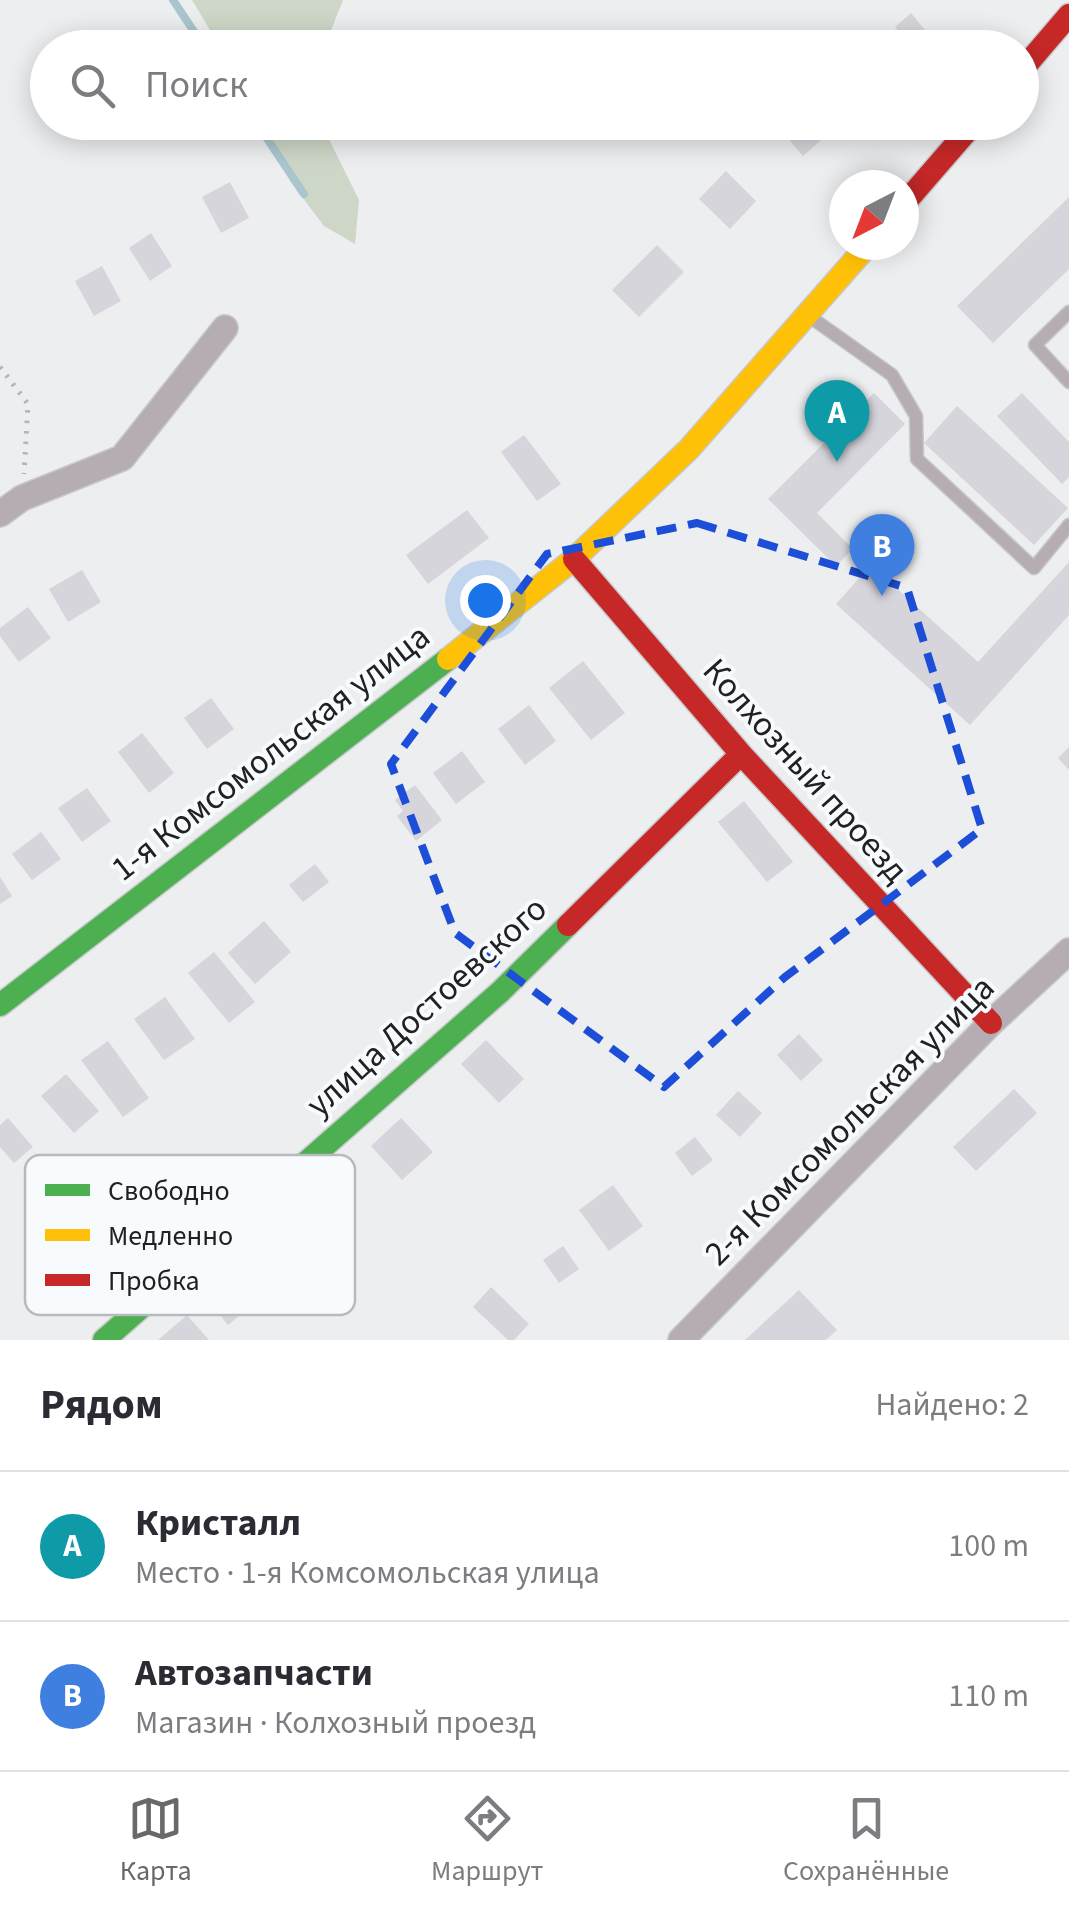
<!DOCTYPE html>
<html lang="ru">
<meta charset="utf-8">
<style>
body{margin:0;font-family:"Source Sans 3",sans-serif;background:#f2f2f3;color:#2b2b33}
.compass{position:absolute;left:829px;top:170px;width:90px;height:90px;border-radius:50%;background:#fff;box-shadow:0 5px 25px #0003;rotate:222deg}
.you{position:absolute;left:485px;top:600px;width:35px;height:35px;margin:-25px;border:8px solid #fff;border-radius:50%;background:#1a73e8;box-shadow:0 0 0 15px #1a73e833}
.badge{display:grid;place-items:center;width:65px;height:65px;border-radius:50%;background:#67696a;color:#fff;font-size:32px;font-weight:700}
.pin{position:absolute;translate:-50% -82px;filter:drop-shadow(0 2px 5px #0008)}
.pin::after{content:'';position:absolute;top:52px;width:35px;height:30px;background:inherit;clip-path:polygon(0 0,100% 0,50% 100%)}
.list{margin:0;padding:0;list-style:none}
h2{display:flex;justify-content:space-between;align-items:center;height:130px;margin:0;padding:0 40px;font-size:42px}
h2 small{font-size:32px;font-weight:400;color:#7c7c81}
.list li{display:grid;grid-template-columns:65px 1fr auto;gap:30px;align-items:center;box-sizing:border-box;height:150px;padding:0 40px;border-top:2px solid #e1e1e2}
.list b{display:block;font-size:38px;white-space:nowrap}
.list p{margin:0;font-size:32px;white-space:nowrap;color:#7c7c81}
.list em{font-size:32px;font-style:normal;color:#7c7c81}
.icon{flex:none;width:55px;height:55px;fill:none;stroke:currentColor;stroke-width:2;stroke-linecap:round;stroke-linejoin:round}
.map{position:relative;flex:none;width:1069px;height:1340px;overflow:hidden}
.search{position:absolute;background:#fff;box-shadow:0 5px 25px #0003;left:30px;right:30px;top:30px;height:110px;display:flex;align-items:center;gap:25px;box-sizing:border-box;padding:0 35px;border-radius:55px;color:#7c7c81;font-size:38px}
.sheet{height:430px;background:#fff}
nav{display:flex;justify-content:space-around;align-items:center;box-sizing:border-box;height:140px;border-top:2px solid #e1e1e2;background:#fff;font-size:28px;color:#7c7c81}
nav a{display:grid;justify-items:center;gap:5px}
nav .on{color:#67696a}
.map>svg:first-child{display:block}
</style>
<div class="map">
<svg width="1069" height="1340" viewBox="0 0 1069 1340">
<rect width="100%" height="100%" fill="#eceef0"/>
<!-- forest -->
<path fill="#ced7c7" d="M192 0H343L324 48 220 47Z
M263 123H321L359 200 355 244 324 226 290 181Z"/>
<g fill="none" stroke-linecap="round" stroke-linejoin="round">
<!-- stream -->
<path stroke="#aac6cd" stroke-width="8" d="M173 0 205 48
M256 122 304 194"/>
</g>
<!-- building -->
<path fill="#d5d5db" d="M911 13 933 40 924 48H912L895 27Z
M774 122H842L803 156Z
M726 171 756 201 730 229 699 199Z
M230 182 249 218 221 233 202 197Z
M1069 197V269L993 343 957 306Z
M151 233 172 266 150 281 129 248Z
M657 245 684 272 639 317 612 290Z
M102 266 121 301 94 316 75 281Z
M874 393 905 424 817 513 853 549 836 566 768 499Z
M1022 393 1069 442V477L1062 484 997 416Z
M957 406 1068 508 1034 545 924 443Z
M524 435 561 484 537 501 501 452Z
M467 510 489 538 428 584 406 555Z
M1069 562V615L970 725 836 604 871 565 978 662Z
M82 570 101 602 68 622 49 589Z
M28 607 51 638 19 662 0 636V628Z
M583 661 625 713 591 740 549 688Z
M211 698 234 729 207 749 184 718Z
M529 705 556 741 525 765 498 729Z
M142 733 174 773 149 793 118 752Z
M1069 747V770L1058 758Z
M462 751 485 782 456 804 433 773Z
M415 785 442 820 416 841 397 816 403 811 395 800Z
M87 788 111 821 82 842 58 808Z
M744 801 793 862 767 882 718 822Z
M41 832 61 859 32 880 12 854Z
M315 864 329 882 303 902 289 885Z
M0 877 12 896 0 904Z
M264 921 291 952 255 984 228 953Z
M214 952 255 1002 229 1023 188 973Z
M165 997 195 1039 164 1060 134 1019Z
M799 1034 823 1060 801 1081 777 1055Z
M486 1040 524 1079 499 1103 461 1064Z
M108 1041 149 1098 123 1117 81 1060Z
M66 1074 99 1111 74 1133 41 1096Z
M1014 1089 1037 1113 976 1171 953 1147Z
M738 1091 762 1113 740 1137 716 1115Z
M8 1118 33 1147 14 1163 0 1147V1125Z
M401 1118 433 1152 402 1180 371 1146Z
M695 1137 713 1160 692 1176 675 1153Z
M613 1185 643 1226 609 1251 579 1210Z
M563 1246 579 1269 559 1283 543 1260Z
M230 1281 251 1306 228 1325 207 1299Z
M491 1287 529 1324 514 1340H508L473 1307Z
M799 1290 837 1330 826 1340H745Z
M187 1315 209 1340H158Z"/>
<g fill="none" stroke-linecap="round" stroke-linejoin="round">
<!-- lane casing -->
<g stroke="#c8c9ca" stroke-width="15">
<path id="lane" d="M1069 312 1035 345 1069 382
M809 316 892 375 916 416 917 459 1034 568 1069 525"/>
</g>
<!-- street casing -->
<g stroke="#c8c9ca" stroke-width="28">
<path id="street" d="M0 514 22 498 122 458 225 328
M681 1340 991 1023 1069 951"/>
</g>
<!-- fast casing -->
<g stroke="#c8c9ca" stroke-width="25">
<path id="fast" d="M0 1005 448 659
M104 1340 500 992 568 925"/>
</g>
<!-- slow casing -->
<g stroke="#c8c9ca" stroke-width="25">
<path id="slow" d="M448 659 574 559 689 449 868 245"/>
</g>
<!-- jam casing -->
<g stroke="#c8c9ca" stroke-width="25">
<path id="jam" d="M1022 70 1069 15
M904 204 975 122
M574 559 741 754 991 1023
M568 925 741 754"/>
</g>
<!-- path -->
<path stroke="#b6b2b7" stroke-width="5" stroke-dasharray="2.5 8" stroke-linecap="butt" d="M0 367 28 404 24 474"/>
<!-- lane -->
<use href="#lane" stroke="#b6adb4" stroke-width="12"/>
<!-- street -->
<use href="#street" stroke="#b6adb4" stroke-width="25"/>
<!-- fast -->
<use href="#fast" stroke="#4caf50" stroke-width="22"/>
<!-- slow -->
<use href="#slow" stroke="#ffc107" stroke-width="22"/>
<!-- jam -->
<use href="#jam" stroke="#c62828" stroke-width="22"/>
</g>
<!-- marked area -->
<path fill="none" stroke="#1d4ed8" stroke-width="8" stroke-dasharray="20 12" stroke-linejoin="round" d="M697 523 907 588 982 829 785 977 664 1087 455 933 391 764 547 554Z"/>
<g text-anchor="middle" stroke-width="8" stroke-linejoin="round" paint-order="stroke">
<!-- street labels -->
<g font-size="35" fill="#202122" stroke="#f8fbfe">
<text transform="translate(270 752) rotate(-38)" y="12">1-я Комсомольская улица</text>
<text transform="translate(806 770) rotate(48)" y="12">Колхозный проезд</text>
<text transform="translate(426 1006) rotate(-42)" y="12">улица Достоевского</text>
<text transform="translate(849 1120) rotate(-45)" y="12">2-я Комсомольская улица</text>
</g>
</g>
<!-- legend -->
<rect x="25" y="1155" width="330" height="160" rx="15" fill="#f8fbfe" stroke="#b7babc" stroke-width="2.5"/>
<rect x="45" y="1184" width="45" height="12" fill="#4caf50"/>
<rect x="45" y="1229" width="45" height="12" fill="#ffc107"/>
<rect x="45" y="1274" width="45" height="12" fill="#c62828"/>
<g font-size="28" fill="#202122">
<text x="108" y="1200">Свободно</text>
<text x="108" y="1245">Медленно</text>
<text x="108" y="1290">Пробка</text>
</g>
</svg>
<svg class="compass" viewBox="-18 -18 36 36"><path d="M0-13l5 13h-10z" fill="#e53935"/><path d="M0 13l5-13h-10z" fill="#7c7c81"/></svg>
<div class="you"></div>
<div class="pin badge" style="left:837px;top:462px;background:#0f9aa8">A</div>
<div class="pin badge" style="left:882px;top:596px;background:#3f7fe0">B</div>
<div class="search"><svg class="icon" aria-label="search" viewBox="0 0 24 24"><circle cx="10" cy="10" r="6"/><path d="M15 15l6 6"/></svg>Поиск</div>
</div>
<section class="sheet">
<h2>Рядом<small>Найдено: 2</small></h2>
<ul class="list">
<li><span class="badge" style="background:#0f9aa8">A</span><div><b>Кристалл</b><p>Место · 1-я Комсомольская улица</p></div><em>100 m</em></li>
<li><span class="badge" style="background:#3f7fe0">B</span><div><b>Автозапчасти</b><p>Магазин · Колхозный проезд</p></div><em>110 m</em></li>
</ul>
</section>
<nav>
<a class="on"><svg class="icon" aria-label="map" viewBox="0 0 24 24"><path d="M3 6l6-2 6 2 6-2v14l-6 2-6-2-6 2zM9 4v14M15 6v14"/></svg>Карта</a>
<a><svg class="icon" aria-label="directions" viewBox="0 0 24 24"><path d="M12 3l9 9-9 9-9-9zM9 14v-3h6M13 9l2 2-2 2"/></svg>Маршрут</a>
<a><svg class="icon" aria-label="saved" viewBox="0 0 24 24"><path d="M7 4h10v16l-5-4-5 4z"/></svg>Сохранённые</a>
</nav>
